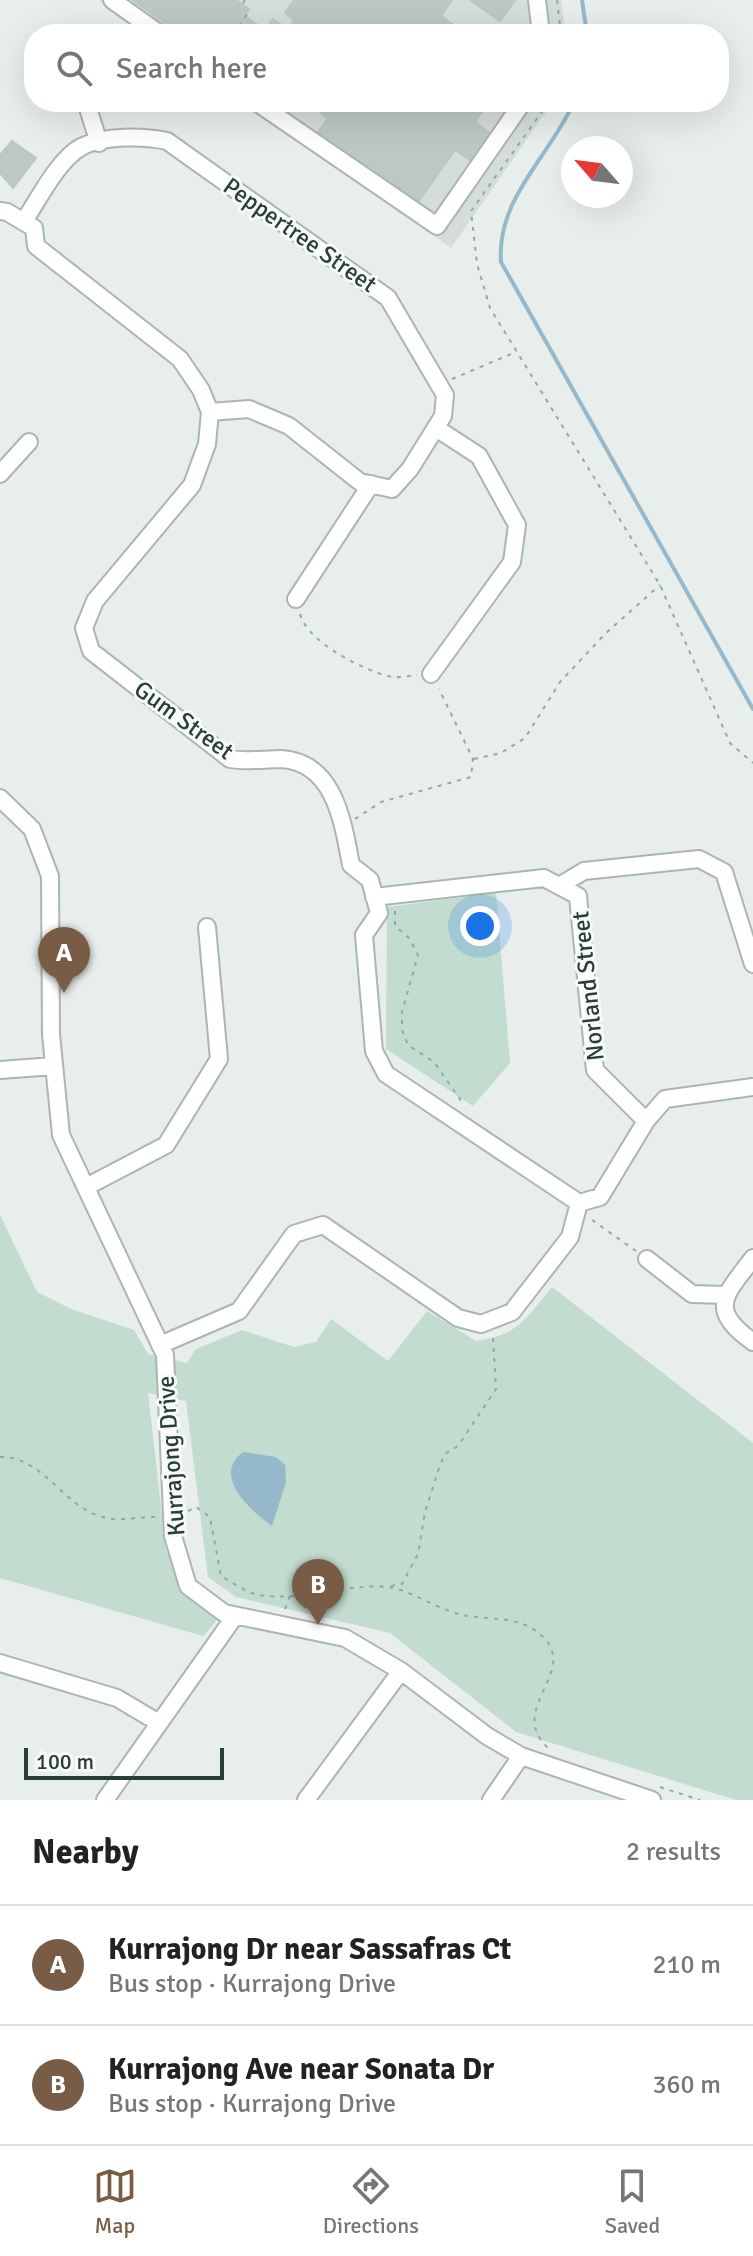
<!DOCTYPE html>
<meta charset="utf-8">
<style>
body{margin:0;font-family:Signika,sans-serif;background:#f2f2f2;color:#222}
.compass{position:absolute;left:561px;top:136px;width:72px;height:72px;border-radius:50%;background:#fff;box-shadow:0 8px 32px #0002;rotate:298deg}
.scale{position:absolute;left:24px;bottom:20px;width:200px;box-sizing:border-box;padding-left:8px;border:4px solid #273e3d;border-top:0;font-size:22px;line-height:28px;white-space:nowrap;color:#273e3d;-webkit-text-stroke:6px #f7faf9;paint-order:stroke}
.you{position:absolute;left:480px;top:926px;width:28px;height:28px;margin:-20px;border:6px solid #fff;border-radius:50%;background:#1a73e8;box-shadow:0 0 0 12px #1a73e833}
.badge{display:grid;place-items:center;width:52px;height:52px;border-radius:50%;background:#785c45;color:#fff;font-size:26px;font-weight:700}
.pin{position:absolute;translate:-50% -66px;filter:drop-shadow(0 2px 4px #0008)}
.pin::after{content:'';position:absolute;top:42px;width:28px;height:24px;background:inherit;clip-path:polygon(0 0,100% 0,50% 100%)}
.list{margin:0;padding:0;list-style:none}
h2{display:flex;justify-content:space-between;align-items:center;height:104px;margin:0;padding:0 32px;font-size:34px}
h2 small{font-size:26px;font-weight:400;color:#767676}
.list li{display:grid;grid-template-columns:52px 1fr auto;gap:24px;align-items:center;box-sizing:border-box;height:120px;padding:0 32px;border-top:2px solid #e0e0e0}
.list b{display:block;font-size:30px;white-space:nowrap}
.list p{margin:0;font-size:26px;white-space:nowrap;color:#767676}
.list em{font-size:26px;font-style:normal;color:#767676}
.icon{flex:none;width:44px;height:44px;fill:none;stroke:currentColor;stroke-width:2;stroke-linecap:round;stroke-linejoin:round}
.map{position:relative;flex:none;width:753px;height:1800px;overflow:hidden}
.search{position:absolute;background:#fff;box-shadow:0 8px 32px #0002;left:24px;right:24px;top:24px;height:88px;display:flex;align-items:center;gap:20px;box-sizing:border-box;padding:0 28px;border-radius:32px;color:#767676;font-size:30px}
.sheet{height:344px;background:#fff}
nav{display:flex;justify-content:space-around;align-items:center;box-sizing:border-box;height:112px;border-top:2px solid #e0e0e0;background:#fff;font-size:22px;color:#767676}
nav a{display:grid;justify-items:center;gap:4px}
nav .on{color:#785c45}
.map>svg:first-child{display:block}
</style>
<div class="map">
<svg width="753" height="1800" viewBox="0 0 753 1800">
<rect width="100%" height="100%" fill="#e7eeec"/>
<!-- built -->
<path fill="#d5dddb" d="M99 0H561L566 34H147Z
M244 102H553L451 248Z"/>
<!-- green -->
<path fill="#c2dccf" d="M496 893 510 1063 473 1106 386 1049 387 907Z
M0 1215 37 1292 71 1309 134 1330 148 1354 187 1363 196 1349 242 1330 294 1347 316 1342 331 1319 388 1361 427 1311 476 1341C518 1335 526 1319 552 1287L753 1443V1800H736L516 1732 390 1633 236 1597 208 1577 186 1401 148 1393 166 1550 184 1592 218 1619 203 1636 0 1578Z"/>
<!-- water -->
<path fill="#96b8cb" d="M243 1452 276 1457 285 1465 286 1482 272 1526C251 1511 211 1476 243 1452Z"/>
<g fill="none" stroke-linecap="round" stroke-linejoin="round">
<!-- stream -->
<path stroke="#96b8cb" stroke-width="4" d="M582 0 587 34
M574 102C550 156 496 199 501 262L753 709"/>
</g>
<!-- building -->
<path fill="#bcc8c6" stroke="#bac7c4" stroke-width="2" d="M133 0H236L249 9 245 16 265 30 273 19 288 29 294 20 285 13 294 0H452L441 16 466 34H180Z
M470 0H515L500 21Z
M275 102H297L289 112Z
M306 102H489L475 122 491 134 471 161 455 150 418 202 318 132 328 118Z
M12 141 36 158 13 188 0 173V155Z"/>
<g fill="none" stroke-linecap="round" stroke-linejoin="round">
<!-- minor casing -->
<g stroke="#aab6b4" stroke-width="20">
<path id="minor" d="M112 0 160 34
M537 0 541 34
M86 102 99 143
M256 102 437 226 523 102
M0 211 7 212 34 228 36 246 180 359 201 390 210 412 207 444 192 485 95 601 84 628 91 651 230 759C248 762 264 759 281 759 335 762 343 823 351 865L370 880 379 913 364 935 374 1051 386 1074 579 1203 600 1197 646 1121 665 1099 753 1087
M24 221C39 199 57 161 81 147 104 135 143 136 167 141L388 298 445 395 443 416 410 469 392 489 360 482 289 426 249 409 210 412
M0 474 29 442
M296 599 371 484
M431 674 512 562 517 525 479 456 436 428
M0 798 32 829 50 876 51 1034 61 1135 165 1355 173 1536 188 1586 224 1613 345 1638 401 1671 487 1736 521 1756 652 1800
M559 886 584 871 699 859 724 872 753 964
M374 897 544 878 578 896 595 1070 646 1121
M0 1070 54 1066
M86 1187 166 1145 219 1059 207 927
M753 1258C725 1295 707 1309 753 1342
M647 1259 692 1294 725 1295
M160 1345 239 1311 294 1234 323 1225 458 1318 481 1324 512 1312 570 1237 579 1203
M0 1663 117 1698 159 1723
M105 1800 235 1616
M306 1800 401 1671
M491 1800 521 1756"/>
</g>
<!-- path -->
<path stroke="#8badaa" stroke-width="2" stroke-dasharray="4 6" stroke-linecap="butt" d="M557 0 561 34
M243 3 245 0
M233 34 248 13
M549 102 471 211 477 264 490 308 660 585 730 743 753 763
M452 379 516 352
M300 614C307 642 364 671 392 677 400 678 409 676 417 675
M474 759 501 753 525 738 560 682 606 633 660 585
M355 819 381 802 471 777 473 759 439 689
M395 911V926L409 938 418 955 402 1012V1030L408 1045 434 1062 462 1102 460 1105
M592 1220 636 1251
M0 1457C44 1456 64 1509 106 1518 121 1521 140 1517 156 1517
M188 1511 196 1507 210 1517 221 1576C232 1582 247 1593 259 1595 302 1602 345 1583 388 1587 409 1589 443 1613 468 1616 494 1620 522 1616 543 1637 579 1673 506 1708 548 1748
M391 1586 402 1584 418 1554 425 1512 440 1465 445 1454 458 1446 496 1389 493 1337
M285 1609 290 1596
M660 1787 700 1800"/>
<!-- minor -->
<use href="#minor" stroke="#fff" stroke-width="16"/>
</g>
<g text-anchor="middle" stroke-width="6" stroke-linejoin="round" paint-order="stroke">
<!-- street labels -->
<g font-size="24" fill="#273e3d" stroke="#f7faf9">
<text transform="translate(300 235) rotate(35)" y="8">Peppertree Street</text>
<text transform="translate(184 720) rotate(36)" y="8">Gum Street</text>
<text transform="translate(588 986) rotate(-96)" y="8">Norland Street</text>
<text transform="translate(171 1456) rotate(-94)" y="8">Kurrajong Drive</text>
</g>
</g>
</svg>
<svg class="compass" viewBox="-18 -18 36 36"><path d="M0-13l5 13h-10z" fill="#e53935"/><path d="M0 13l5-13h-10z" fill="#767676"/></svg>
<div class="scale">100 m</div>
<div class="you"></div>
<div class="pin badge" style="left:64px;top:993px">A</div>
<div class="pin badge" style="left:318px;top:1625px">B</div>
<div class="search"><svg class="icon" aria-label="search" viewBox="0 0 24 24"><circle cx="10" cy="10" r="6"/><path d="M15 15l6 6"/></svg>Search here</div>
</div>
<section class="sheet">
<h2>Nearby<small>2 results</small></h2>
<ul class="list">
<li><span class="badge">A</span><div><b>Kurrajong Dr near Sassafras Ct</b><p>Bus stop · Kurrajong Drive</p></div><em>210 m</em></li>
<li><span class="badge">B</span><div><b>Kurrajong Ave near Sonata Dr</b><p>Bus stop · Kurrajong Drive</p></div><em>360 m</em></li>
</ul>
</section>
<nav>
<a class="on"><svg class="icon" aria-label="map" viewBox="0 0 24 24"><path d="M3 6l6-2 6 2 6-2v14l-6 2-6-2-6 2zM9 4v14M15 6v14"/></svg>Map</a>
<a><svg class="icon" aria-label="directions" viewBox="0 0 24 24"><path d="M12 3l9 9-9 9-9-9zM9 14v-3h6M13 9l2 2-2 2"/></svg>Directions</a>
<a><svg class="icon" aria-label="saved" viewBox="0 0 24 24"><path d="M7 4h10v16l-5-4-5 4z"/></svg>Saved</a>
</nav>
